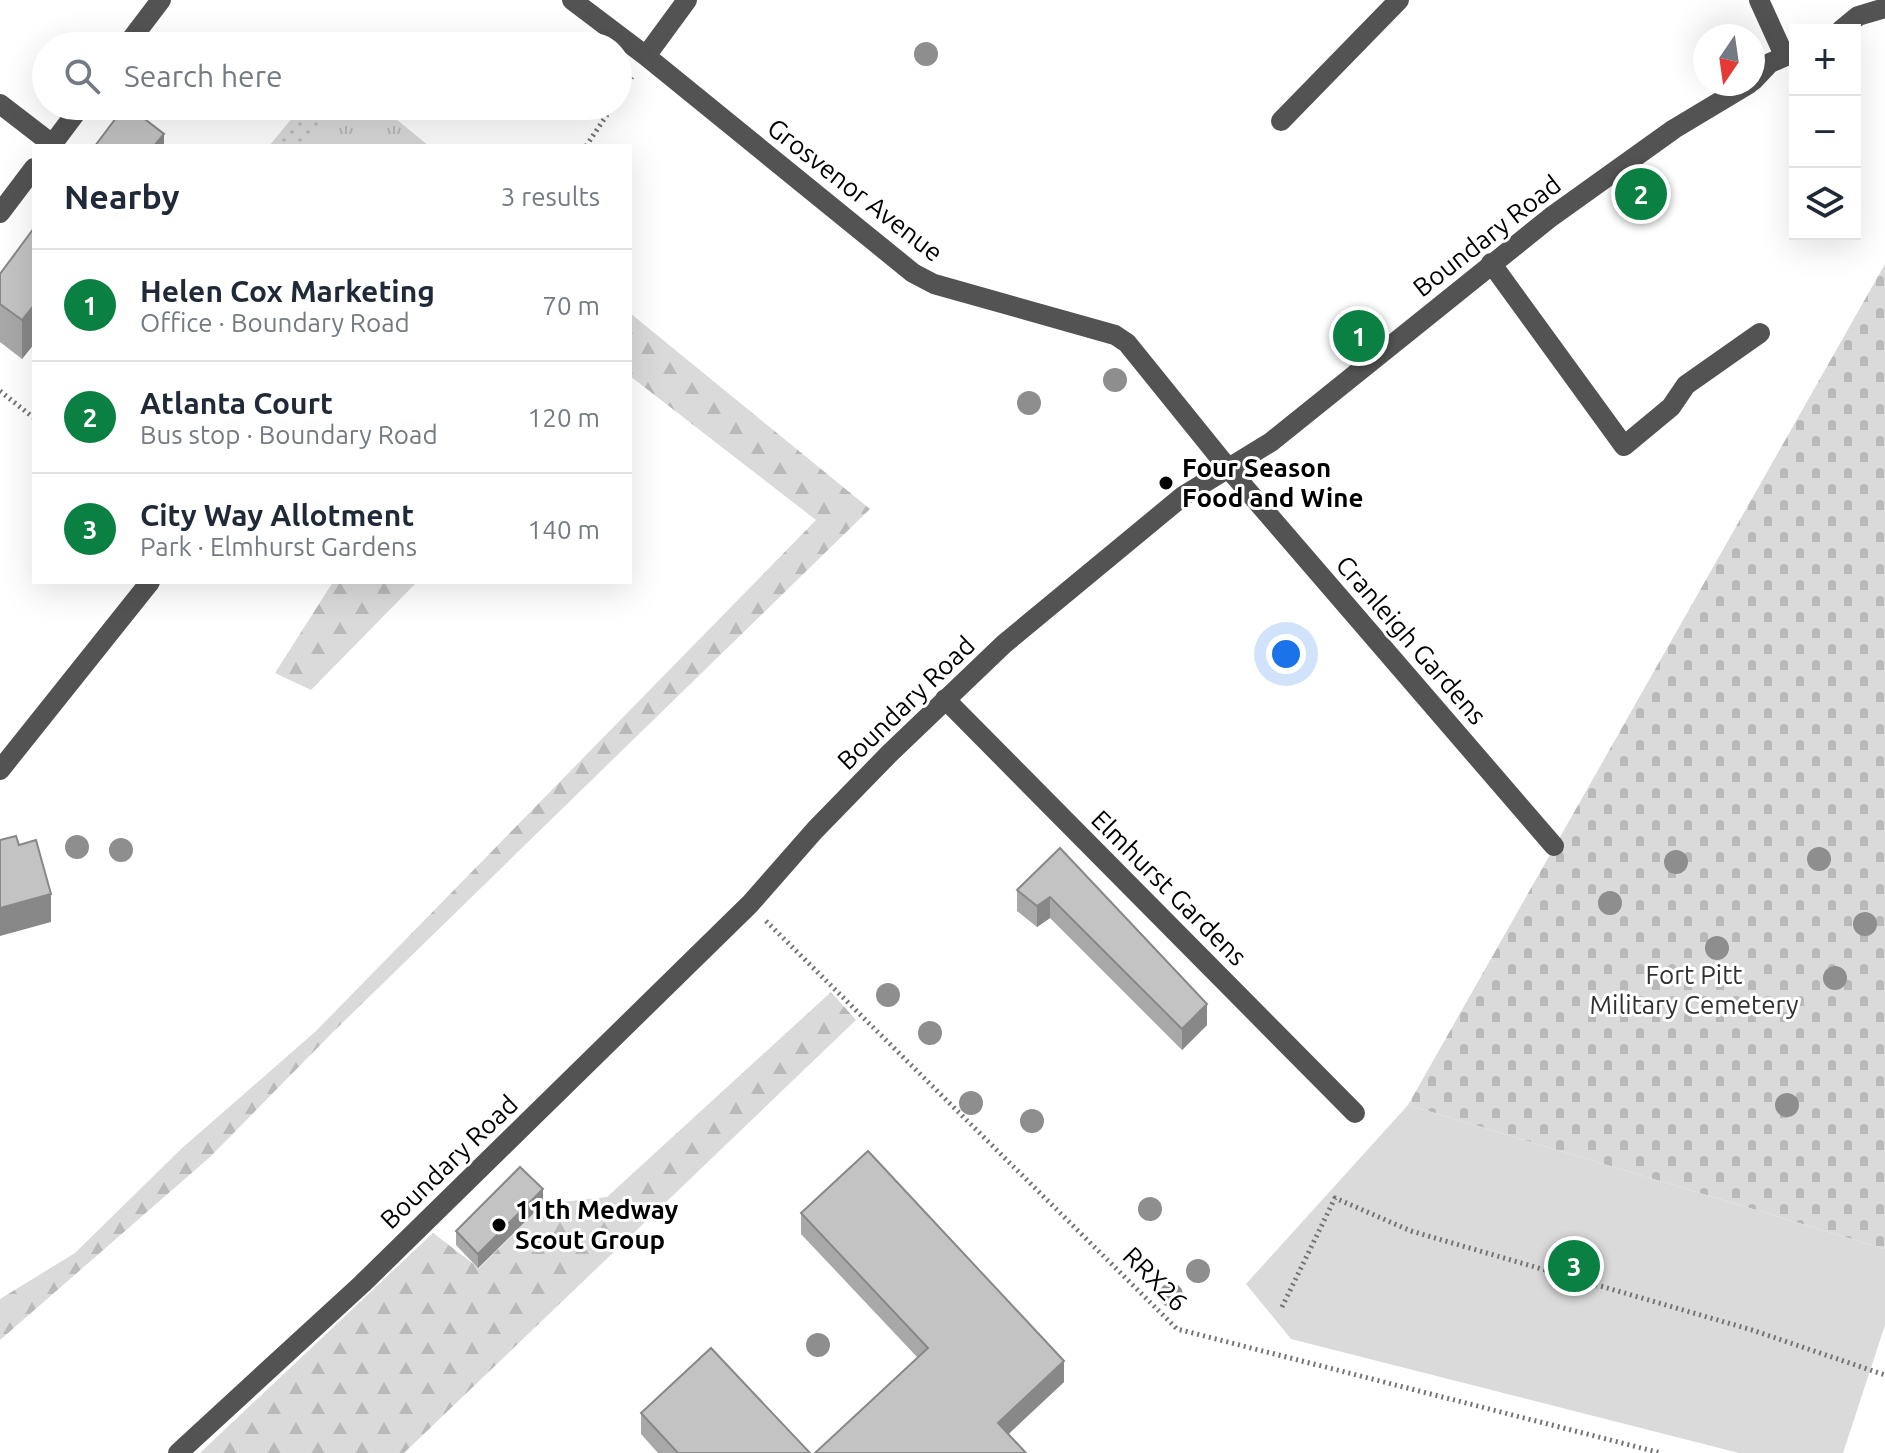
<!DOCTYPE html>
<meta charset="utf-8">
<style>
body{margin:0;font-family:Ubuntu,sans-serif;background:#f2f2f3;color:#1f2937}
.controls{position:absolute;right:24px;top:24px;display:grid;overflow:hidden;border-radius:0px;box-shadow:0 8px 32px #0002}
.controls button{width:72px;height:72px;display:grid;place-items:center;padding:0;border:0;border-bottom:2px solid #e0e1e3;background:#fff;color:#1f2937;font:40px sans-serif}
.compass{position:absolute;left:1693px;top:24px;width:72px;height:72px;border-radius:50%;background:#fff;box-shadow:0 8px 32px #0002;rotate:193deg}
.you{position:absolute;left:1286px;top:654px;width:28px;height:28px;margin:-20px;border:6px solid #fff;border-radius:50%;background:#1a73e8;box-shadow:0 0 0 12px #1a73e833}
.badge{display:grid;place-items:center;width:52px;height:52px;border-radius:50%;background:#0b8043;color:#fff;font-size:26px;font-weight:700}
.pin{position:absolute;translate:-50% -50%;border:4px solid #fff;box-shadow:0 2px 8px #0006}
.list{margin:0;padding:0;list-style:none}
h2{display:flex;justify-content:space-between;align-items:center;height:104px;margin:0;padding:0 32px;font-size:34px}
h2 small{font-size:26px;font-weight:400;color:#747a83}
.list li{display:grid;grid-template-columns:52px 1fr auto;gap:24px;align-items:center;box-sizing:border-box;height:112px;padding:0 32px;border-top:2px solid #e0e1e3}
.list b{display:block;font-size:30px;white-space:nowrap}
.list p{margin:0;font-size:26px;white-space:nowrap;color:#747a83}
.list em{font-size:26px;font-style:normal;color:#747a83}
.icon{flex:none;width:44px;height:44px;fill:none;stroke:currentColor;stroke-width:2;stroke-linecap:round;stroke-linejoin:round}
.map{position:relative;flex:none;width:1885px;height:1453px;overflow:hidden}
.search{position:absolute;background:#fff;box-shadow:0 8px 32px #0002;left:32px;top:32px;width:600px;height:88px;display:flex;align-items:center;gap:20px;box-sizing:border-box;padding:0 28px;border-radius:44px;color:#747a83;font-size:30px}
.panel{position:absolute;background:#fff;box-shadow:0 8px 32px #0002;left:32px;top:144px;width:600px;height:440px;border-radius:0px}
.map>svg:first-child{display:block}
</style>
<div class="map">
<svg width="1885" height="1453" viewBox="0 0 1885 1453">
<defs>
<pattern id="grass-dots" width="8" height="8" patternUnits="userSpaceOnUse" patternTransform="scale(2)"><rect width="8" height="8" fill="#dadada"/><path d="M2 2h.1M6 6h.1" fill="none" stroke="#b9b9b9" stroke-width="1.8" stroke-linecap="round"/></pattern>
<pattern id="forest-firs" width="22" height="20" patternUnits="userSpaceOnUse" patternTransform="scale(2)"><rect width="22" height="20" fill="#dadada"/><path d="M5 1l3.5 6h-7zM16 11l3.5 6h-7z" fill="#b9b9b9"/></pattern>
<pattern id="cemetery-stones" width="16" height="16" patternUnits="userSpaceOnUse" patternTransform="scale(2)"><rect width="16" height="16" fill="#dadada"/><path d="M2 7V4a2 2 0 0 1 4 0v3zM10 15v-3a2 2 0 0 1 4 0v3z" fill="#b9b9b9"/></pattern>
<pattern id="park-tufts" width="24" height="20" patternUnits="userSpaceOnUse" patternTransform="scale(2)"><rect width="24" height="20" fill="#dadada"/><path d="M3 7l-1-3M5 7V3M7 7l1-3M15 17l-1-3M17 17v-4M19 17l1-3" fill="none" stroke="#b9b9b9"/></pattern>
</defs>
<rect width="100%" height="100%" fill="#fff"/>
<!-- grass -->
<path fill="url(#grass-dots)" d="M302 106H380L429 146H269Z"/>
<!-- forest -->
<path fill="url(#forest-firs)" d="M630 313 870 509 332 1033 210 1157 0 1340V1299L75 1253 181 1149 316 1031 816 520 630 376Z
M333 582H417L311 690 275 673Z
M831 992 856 1020 404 1453H200L433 1233 479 1268 543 1204 607 1197Z"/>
<!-- cemetery -->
<path fill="url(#cemetery-stones)" d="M1885 264V1249L1408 1105Z"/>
<!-- park -->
<path fill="url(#park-tufts)" d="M335 106H376L428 146H304Z"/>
<!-- garden -->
<path fill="#dadada" d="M1408 1105 1885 1249V1325L1843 1453H1739L1291 1339 1246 1284Z"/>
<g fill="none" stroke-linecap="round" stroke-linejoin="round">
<!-- path -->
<path stroke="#757575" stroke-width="5" stroke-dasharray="2 4" stroke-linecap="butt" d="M618 98 632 77
M586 146 613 106
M0 391 34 418
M766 921 1177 1329 1661 1453
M1282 1307 1335 1198 1411 1231 1752 1330 1885 1375"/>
<!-- minor -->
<path stroke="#535353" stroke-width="20" d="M572 0 646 56 913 273 934 284 1115 335 1127 343 1228 468 1554 846
M1759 0 1784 55
M1841 30 1858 16 1885 8
M126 46 161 0
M646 56 687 0
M1753 81 1770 63 1795 52
M0 104 52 144
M1281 121 1399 0
M51 146 81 106
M0 213 34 168
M1491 263 1624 446 1671 407 1686 385 1760 333
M945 699 1355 1113
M0 770 150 582
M178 1453 362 1284 750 904 815 830 889 754 1004 644 1183 496 1271 442 1551 217 1674 129 1749 84"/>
</g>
<!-- trees -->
<g fill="#8e8e8e">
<circle cx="926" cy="54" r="12"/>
<circle cx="1115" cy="380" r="12"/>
<circle cx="1029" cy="403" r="12"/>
<circle cx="77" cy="847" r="12"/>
<circle cx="121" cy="850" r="12"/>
<circle cx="1819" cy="859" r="12"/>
<circle cx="1676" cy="862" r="12"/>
<circle cx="1610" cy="903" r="12"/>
<circle cx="1865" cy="924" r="12"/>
<circle cx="1717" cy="948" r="12"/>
<circle cx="1835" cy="978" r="12"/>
<circle cx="888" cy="995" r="12"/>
<circle cx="930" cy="1033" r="12"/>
<circle cx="971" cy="1103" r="12"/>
<circle cx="1787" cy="1105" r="12"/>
<circle cx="1032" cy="1121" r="12"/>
<circle cx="1150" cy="1209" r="12"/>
<circle cx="1198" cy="1271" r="12"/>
<circle cx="1171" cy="1295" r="12"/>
<circle cx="818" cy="1345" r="12"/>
</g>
<!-- wall -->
<path fill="#a8a8a8" d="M34 228V344L22 359 0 342V274Z
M1060 848 1207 1025 1182 1050 1050 918 1037 927 1017 911V890Z
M543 1204 478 1268 456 1245V1231Z
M801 1213 1064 1382 1008 1434 917 1357 801 1234Z
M641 1413 810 1453H658L641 1434Z"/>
<!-- shaded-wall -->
<path fill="#888" d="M164 134V146H154Z
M34 305V344L22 359V320Z
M51 894V922L0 936V908Z
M1050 897V918L1037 927V906Z
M1207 1004V1025L1182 1050V1029Z
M543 1189V1204L478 1268V1254Z
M1064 1361V1382L998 1444V1423Z"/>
<!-- building -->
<path fill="#c3c3c3" stroke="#888" stroke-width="2" d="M125 106H128L164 134 154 146H95Z
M34 228V305L22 320 0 304V274Z
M16 836 19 845 36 840 51 894 0 908V840Z
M1060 848 1207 1004 1182 1029 1050 897 1037 906 1017 890Z
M868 1151 1064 1361 998 1423 1026 1453H815L928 1348 801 1213Z
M520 1167 543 1189 478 1254 456 1231Z
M711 1348 810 1453H678L641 1413Z"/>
<!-- markers -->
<g fill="#000" stroke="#fff" stroke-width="3">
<circle cx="1166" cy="483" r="8"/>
<circle cx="499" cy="1225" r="8"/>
</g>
<g text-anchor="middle" stroke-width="6" stroke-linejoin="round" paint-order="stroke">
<!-- street labels -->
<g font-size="26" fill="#000" stroke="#fff">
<text transform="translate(855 190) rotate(38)" y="9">Grosvenor Avenue</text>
<text transform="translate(1487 236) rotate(-38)" y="9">Boundary Road</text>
<text transform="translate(1411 640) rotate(49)" y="9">Cranleigh Gardens</text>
<text transform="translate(906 703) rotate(-44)" y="9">Boundary Road</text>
<text transform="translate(1169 888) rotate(45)" y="9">Elmhurst Gardens</text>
<text transform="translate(449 1162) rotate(-44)" y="9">Boundary Road</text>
<text transform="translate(1155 1279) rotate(45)" y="9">RRX26</text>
</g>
<!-- poi labels -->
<g font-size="26" font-weight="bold" fill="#000" stroke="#fff" text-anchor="start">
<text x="1182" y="477">Four Season<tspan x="1182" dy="30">Food and Wine</tspan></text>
<text x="515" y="1219">11th Medway<tspan x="515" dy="30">Scout Group</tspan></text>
</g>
<!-- park labels -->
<g font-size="26" fill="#313131" stroke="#fff">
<text x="1694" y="984">Fort Pitt<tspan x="1694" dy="30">Military Cemetery</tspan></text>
</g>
</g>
</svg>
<div class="controls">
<button>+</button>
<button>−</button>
<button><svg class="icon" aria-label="layers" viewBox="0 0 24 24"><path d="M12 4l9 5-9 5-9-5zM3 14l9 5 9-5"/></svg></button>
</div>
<svg class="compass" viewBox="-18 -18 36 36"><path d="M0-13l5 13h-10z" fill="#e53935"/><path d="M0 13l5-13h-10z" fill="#747a83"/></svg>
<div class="you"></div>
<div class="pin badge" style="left:1359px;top:336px">1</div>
<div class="pin badge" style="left:1641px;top:194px">2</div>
<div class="pin badge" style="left:1574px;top:1266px">3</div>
<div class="search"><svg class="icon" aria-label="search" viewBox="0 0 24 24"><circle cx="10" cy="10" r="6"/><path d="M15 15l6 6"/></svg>Search here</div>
<section class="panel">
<h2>Nearby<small>3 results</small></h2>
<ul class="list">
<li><span class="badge">1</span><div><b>Helen Cox Marketing</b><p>Office · Boundary Road</p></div><em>70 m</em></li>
<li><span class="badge">2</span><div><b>Atlanta Court</b><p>Bus stop · Boundary Road</p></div><em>120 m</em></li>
<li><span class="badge">3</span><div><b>City Way Allotment</b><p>Park · Elmhurst Gardens</p></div><em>140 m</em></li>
</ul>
</section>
</div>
